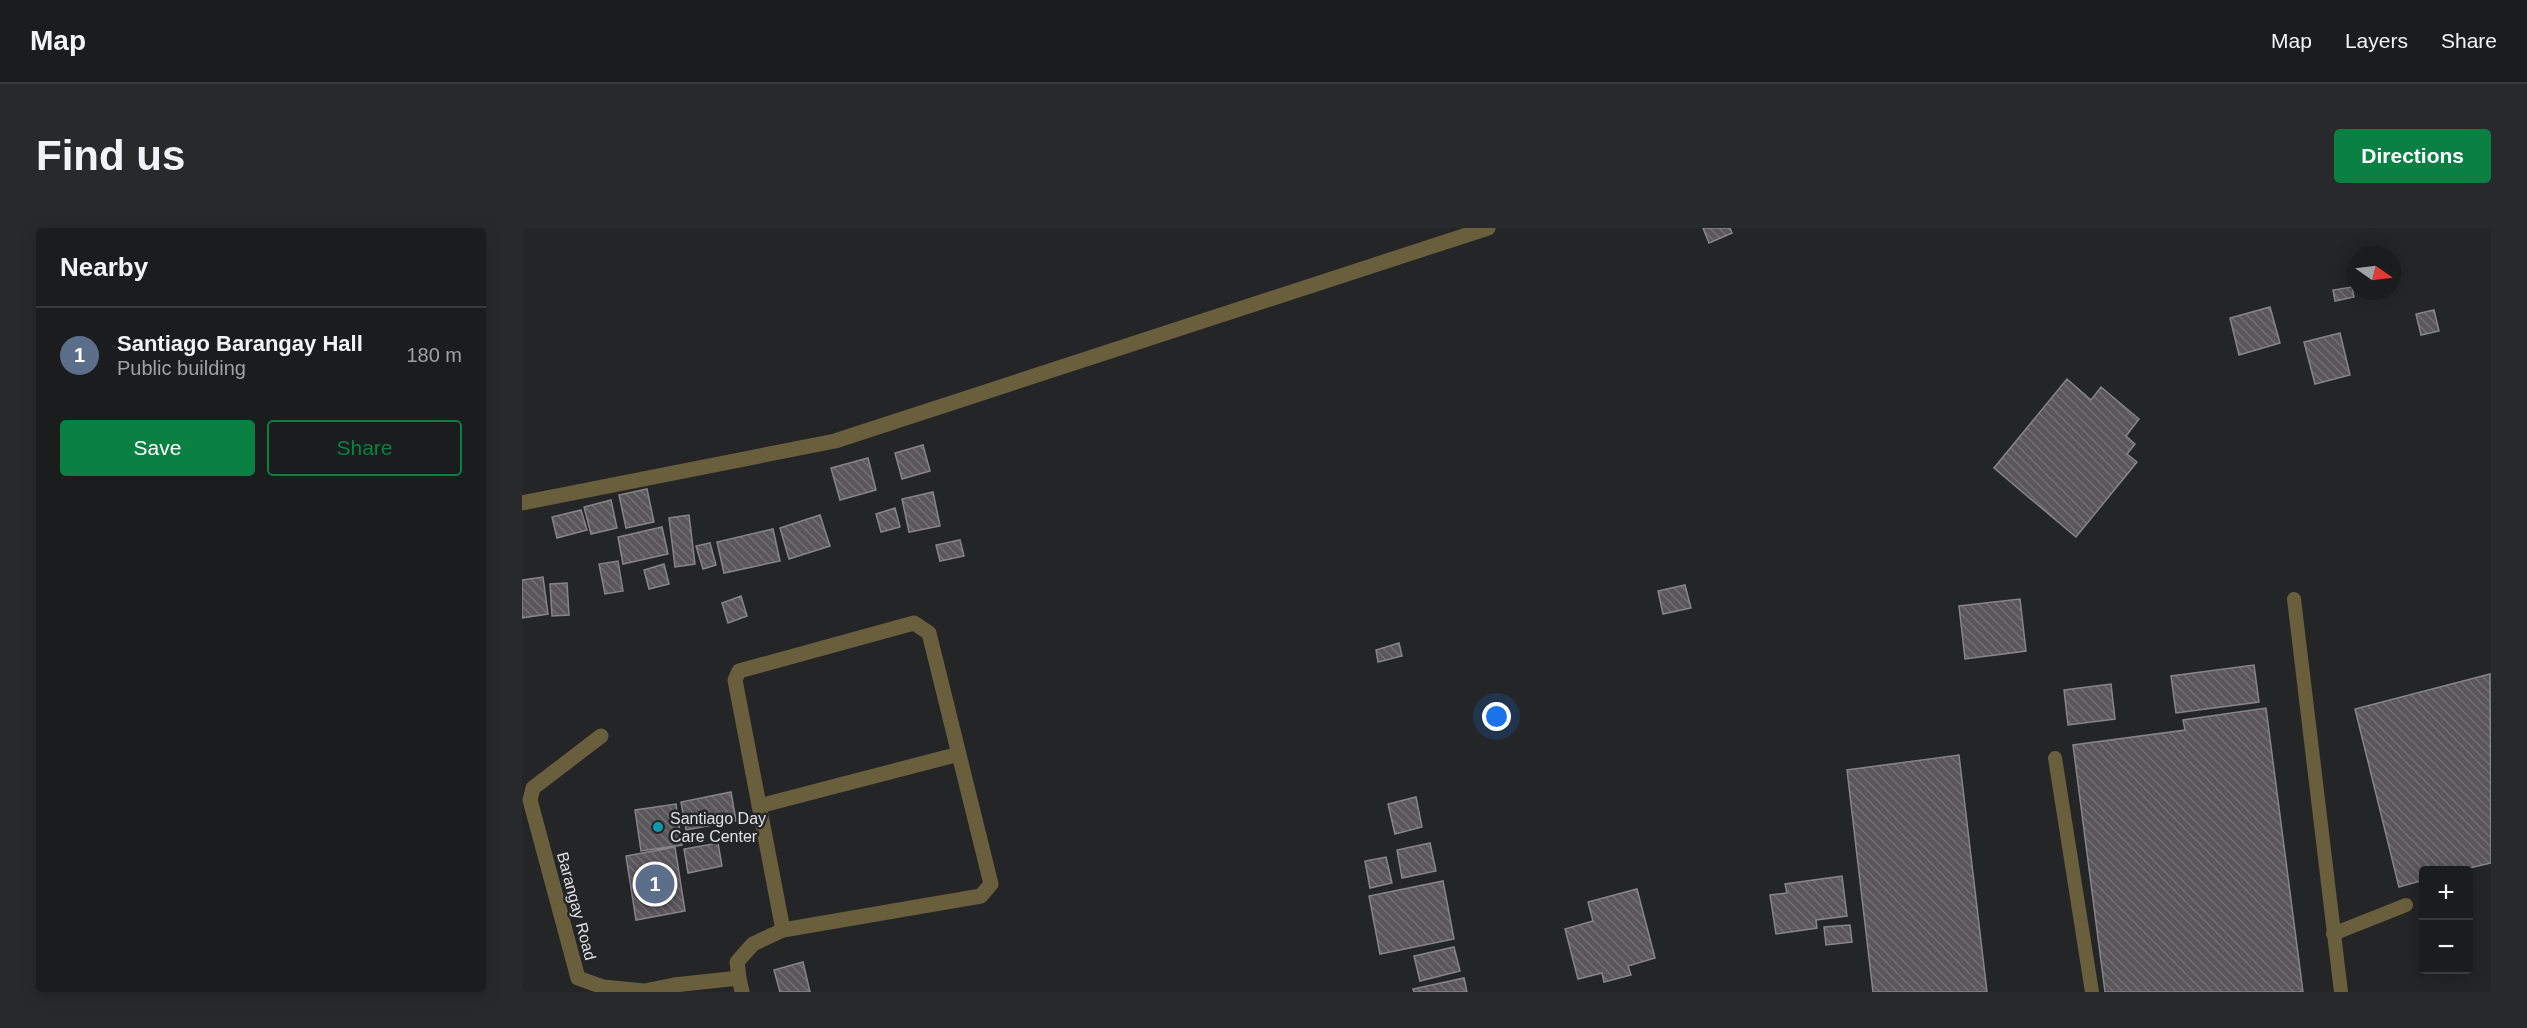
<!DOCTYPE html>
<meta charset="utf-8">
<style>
body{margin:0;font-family:Helvetica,sans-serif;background:#28292a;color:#f1f3f6}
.controls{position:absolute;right:18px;bottom:18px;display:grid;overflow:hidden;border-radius:6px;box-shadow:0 3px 15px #0003}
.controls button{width:54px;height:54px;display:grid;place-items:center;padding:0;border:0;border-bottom:2px solid #393a3b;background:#1b1c1d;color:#f1f3f6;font:30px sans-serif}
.compass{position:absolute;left:1825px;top:18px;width:54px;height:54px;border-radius:50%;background:#1b1c1d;box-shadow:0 3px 15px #0003;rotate:104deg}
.you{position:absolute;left:975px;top:489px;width:21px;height:21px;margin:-15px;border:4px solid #fff;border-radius:50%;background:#1a73e8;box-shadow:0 0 0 9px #1a73e833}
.badge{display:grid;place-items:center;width:39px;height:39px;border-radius:50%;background:#0b8043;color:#fff;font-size:20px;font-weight:700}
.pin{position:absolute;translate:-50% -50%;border:3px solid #fff;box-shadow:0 2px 6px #0006}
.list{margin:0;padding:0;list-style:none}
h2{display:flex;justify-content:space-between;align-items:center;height:78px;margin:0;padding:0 24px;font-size:26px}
h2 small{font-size:20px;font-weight:400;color:#a0a1a4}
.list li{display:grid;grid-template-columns:39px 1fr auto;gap:18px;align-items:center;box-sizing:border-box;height:96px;padding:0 24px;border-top:2px solid #393a3b}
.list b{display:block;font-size:22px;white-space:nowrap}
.list p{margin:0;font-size:20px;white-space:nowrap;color:#a0a1a4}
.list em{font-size:20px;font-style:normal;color:#a0a1a4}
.actions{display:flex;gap:12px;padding:18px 24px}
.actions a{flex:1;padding:14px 0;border:2px solid #0b8043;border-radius:6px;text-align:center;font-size:21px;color:#0b8043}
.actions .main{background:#0b8043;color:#fff}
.map{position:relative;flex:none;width:1969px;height:764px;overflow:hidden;border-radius:6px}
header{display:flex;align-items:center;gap:36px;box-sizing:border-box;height:84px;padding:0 30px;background:#1b1c1d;border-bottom:2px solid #393a3b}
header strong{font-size:28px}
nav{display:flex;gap:33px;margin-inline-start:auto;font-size:21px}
.intro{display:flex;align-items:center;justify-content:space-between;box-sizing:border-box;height:144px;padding:0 36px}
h1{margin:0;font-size:42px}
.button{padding:15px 27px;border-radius:6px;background:#0b8043;color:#fff;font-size:21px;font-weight:700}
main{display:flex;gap:36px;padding:0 36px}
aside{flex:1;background:#1b1c1d;border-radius:6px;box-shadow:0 3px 15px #0003}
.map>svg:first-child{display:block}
</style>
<header>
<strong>Map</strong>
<nav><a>Map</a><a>Layers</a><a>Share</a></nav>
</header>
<div class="intro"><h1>Find us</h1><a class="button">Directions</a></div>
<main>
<aside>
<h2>Nearby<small></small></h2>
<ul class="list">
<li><span class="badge" style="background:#5c6f8a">1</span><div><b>Santiago Barangay Hall</b><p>Public building</p></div><em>180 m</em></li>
</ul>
<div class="actions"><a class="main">Save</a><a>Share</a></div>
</aside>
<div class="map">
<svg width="1969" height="764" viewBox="0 0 1969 764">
<defs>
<pattern id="building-back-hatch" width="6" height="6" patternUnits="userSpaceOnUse" patternTransform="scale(1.5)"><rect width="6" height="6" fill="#59575a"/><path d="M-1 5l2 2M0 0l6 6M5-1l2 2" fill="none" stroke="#716f71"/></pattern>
</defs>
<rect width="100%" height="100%" fill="#242527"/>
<!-- building -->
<path fill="url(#building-back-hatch)" stroke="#878587" stroke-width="1.5" d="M1181 0H1208L1210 5 1187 15Z
M1830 59 1832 69 1813 73 1811 62Z
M1748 79 1758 115 1717 127 1708 90Z
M1912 82 1917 103 1899 107 1894 86Z
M1818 105 1828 147 1793 156 1782 114Z
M1545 151 1569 172 1579 159 1617 191 1604 208 1613 216 1605 226 1615 234 1554 309 1472 240Z
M401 217 408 243 380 251 373 225Z
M346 230 354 262 318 272 309 240Z
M125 261 132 294 104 300 97 267Z
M411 264 418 298 387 304 380 271Z
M89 272 95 300 69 306 62 279Z
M373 280 378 299 359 304 354 286Z
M59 282 65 302 35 310 30 289Z
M167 287 173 336 153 339 147 290Z
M298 287 308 318 267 331 258 300Z
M140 299 146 326 101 336 96 309Z
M251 301 258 333 202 345 195 314Z
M438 312 442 328 418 333 414 317Z
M188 315 194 337 181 341 174 318Z
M96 333 101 363 83 366 77 336Z
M142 336 147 356 127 361 122 342Z
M21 349 26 386 0 390V352Z
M45 355 47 387 30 388 28 356Z
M1163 357 1169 380 1141 386 1136 363Z
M219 368 225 388 206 395 200 375Z
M1498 371 1504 423 1443 431 1437 378Z
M877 415 880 428 856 434 854 422Z
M1732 437 1737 474 1654 485 1649 448Z
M1968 446 1969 635 1939 642H1902V652L1877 659 1833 481Z
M1589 456 1593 491 1546 497 1542 462Z
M1744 480 1781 764H1583L1551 517 1663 502 1661 492Z
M1437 527 1465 764H1351L1325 542Z
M209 564 214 593 164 602 159 574Z
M894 569 900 599 873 606 866 576Z
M154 576 160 617 119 623 113 582Z
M196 615 200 638 166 645 162 621Z
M908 615 914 643 880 650 875 622Z
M153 619 163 683 114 692 104 628Z
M864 629 870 655 848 660 843 633Z
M1320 648 1325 688 1294 692 1295 700 1254 706 1248 667 1265 665 1263 656Z
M921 653 932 711 858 726 847 668Z
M1115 661 1133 730 1106 738 1109 747 1082 754 1080 745 1056 751 1043 701 1071 693 1066 674Z
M1328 697 1330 714 1304 717 1302 699Z
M932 719 938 743 898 753 892 728Z
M281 734 288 764H258L252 742Z
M942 750 945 764H892L891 761Z"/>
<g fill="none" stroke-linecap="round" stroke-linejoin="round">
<!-- lane -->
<path stroke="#695f3d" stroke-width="14" d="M1772 371 1819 764
M1533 530 1570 764
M1811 706 1884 677"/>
<!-- street -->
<path stroke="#695f3d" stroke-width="15" d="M0 275 313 213 966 0
M79 508 11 560 8 572 56 750 81 759 122 763 152 757 217 750 220 764
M237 578 437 526
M217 750 215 734 231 716 261 702 459 668 469 656 407 405 392 395 217 443 213 452 261 702"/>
</g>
<!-- markers -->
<circle fill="#0f9aa8" stroke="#242527" stroke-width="2" cx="136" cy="599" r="6"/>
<g text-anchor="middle" stroke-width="5" stroke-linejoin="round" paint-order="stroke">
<!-- poi labels -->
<g font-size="16" fill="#e0e1e2" stroke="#242527" text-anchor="start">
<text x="148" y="596">Santiago Day<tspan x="148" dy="18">Care Center</tspan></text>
</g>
<!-- street labels -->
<g font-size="16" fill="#e0e1e2" stroke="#242527">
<text transform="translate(55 678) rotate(75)" y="6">Barangay Road</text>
</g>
</g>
</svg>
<div class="controls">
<button>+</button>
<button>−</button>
</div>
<svg class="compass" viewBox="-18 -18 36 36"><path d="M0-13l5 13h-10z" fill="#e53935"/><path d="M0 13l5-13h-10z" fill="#a0a1a4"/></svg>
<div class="you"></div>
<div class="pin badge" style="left:133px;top:656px;background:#5c6f8a">1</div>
</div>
</main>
